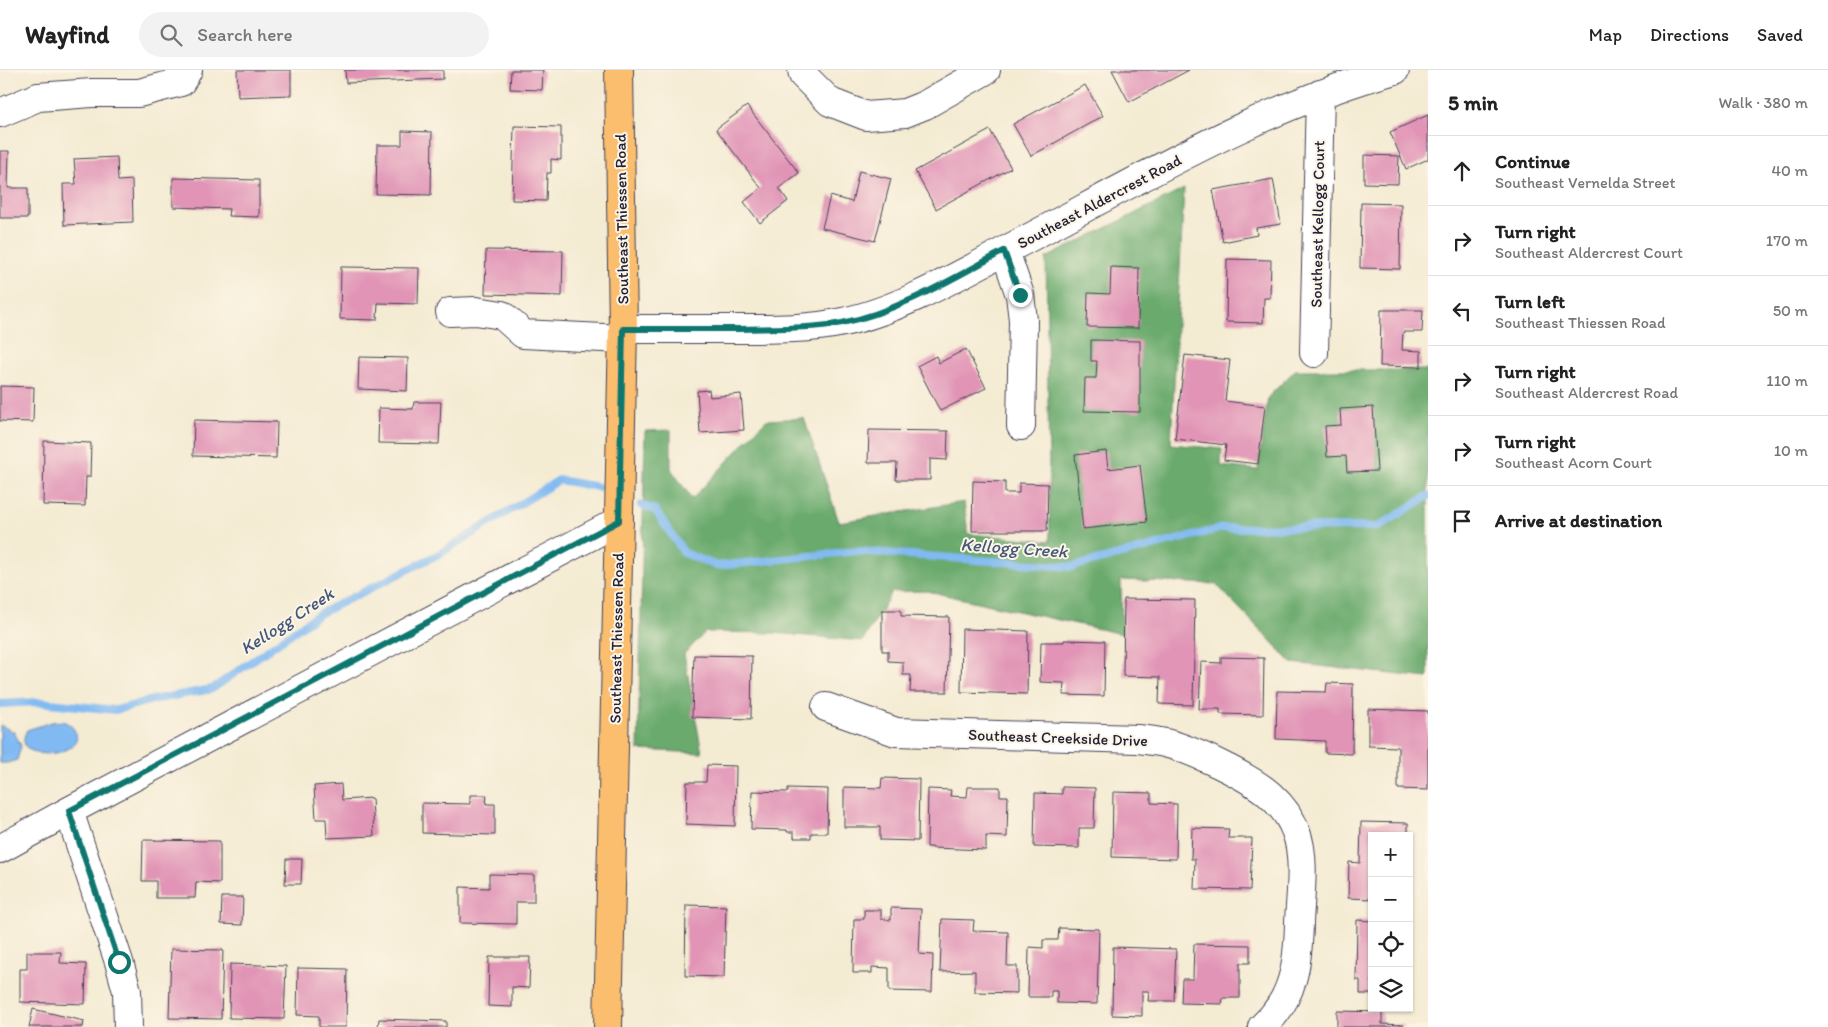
<!DOCTYPE html>
<meta charset="utf-8">
<style>
body{margin:0;font-family:Itim,sans-serif;background:#f2f2f2;color:#222}
.controls{position:absolute;right:15px;bottom:15px;display:grid;overflow:hidden;border-radius:0px;box-shadow:0 1px 4px #0004}
.controls button{width:45px;height:45px;display:grid;place-items:center;padding:0;border:0;border-bottom:1px solid #e0e0e0;background:#fff;color:#222;font:25px sans-serif}
.stop{position:absolute;width:15px;height:15px;margin:-11px;border:4px solid #0f766e;border-radius:50%;background:#fff}
.stop.end{background:#0f766e;border-color:#fff;box-shadow:0 1px 5px #0008}
.list{margin:0;padding:0;list-style:none}
h2{display:flex;justify-content:space-between;align-items:center;height:65px;margin:0;padding:0 20px;font-size:21px}
h2 small{font-size:16px;font-weight:400;color:#767676}
.list li{display:grid;grid-template-columns:32px 1fr auto;gap:15px;align-items:center;box-sizing:border-box;height:70px;padding:0 20px;border-top:1px solid #e0e0e0}
.list b{display:block;font-size:19px;white-space:nowrap}
.list p{margin:0;font-size:16px;white-space:nowrap;color:#767676}
.list em{font-size:16px;font-style:normal;color:#767676}
.icon{flex:none;width:28px;height:28px;fill:none;stroke:currentColor;stroke-width:2;stroke-linecap:round;stroke-linejoin:round}
.map{position:relative;flex:none;width:1428px;height:957px;overflow:hidden}
header{display:flex;align-items:center;gap:30px;box-sizing:border-box;height:70px;padding:0 25px;background:#fff;border-bottom:1px solid #e0e0e0}
header strong{font-size:24px}
nav{display:flex;gap:28px;margin-inline-start:auto;font-size:18px}
.search{width:350px;height:45px;background:#f2f2f2;display:flex;align-items:center;gap:12px;box-sizing:border-box;padding:0 18px;border-radius:28px;color:#767676;font-size:19px}
main{display:flex}
aside{flex:1;background:#fff}
.map>svg:first-child{display:block}
</style>
<header>
<strong>Wayfind</strong>
<div class="search"><svg class="icon" aria-label="search" viewBox="0 0 24 24"><circle cx="10" cy="10" r="6"/><path d="M15 15l6 6"/></svg>Search here</div>
<nav><a>Map</a><a>Directions</a><a>Saved</a></nav>
</header>
<main>
<div class="map">
<svg width="1428" height="957" viewBox="0 0 1428 957">
<rect width="100%" height="100%" fill="#fcf5e5"/>
<filter id="ink" filterUnits="userSpaceOnUse"><feTurbulence type="fractalNoise" baseFrequency=".02" numOctaves="2"/><feDisplacementMap in="SourceGraphic" scale="10" xChannelSelector="R" yChannelSelector="G"/><feConvolveMatrix kernelMatrix="1 2 1 2 8 2 1 2 1" color-interpolation-filters="sRGB"/></filter>
<filter id="wash" filterUnits="userSpaceOnUse"><feTurbulence type="fractalNoise" baseFrequency=".0096" numOctaves="4" result="noise"/><feDisplacementMap in="SourceGraphic" scale="20" xChannelSelector="R" yChannelSelector="G"/><feGaussianBlur stdDeviation="1.12" result="paint"/><feColorMatrix in="noise" values="0 0 0 0 0 0 0 0 0 0 0 0 0 0 0 0 0 1.4 0 .05"/><feComposite in="paint" operator="in"/></filter>
<g filter="url(#wash)">
<rect width="100%" height="100%" fill="#f4ebd3"/>
<!-- forest -->
<path fill="#6aaa6d" stroke="#466654" d="M1184 119 1171 374 1222 379 1221 396 1258 400 1268 327 1295 300H1428V608L1292 593 1216 514 1121 510 1122 564 927 521 892 522 863 571 774 563 706 562 684 584 702 683 638 680 645 361 671 360V399L692 429 766 350 804 348 839 452 964 432 968 464 1050 471 1046 188Z"/>
<!-- water -->
<path fill="#81baf2" stroke="#526e96" d="M63 651C69 654 74 657 76 664 84 688 8 694 27 660L52 652Z
M0 655 14 662 21 676 17 690 7 693H0Z"/>
<g fill="none" stroke-linecap="round" stroke-linejoin="round">
<!-- stream -->
<path stroke="#81baf2" stroke-width="8" d="M641 435 655 440 684 483 717 496 856 481 1072 497 1223 458 1378 457 1428 426
M0 634 40 632 116 640 152 630 212 619 319 544 439 484 559 410 598 417"/>
</g>
<g id="blocks">
<!-- building -->
<path fill="#e194b6" d="M237 0H291V25L238 27Z
M345 0H443V9L346 13Z
M511 0H543L542 20 510 19Z
M1112 0H1189L1129 32Z
M1085 15 1103 46 1031 86 1013 54Z
M747 36 799 103 779 118 788 131 760 153 744 132 761 118 716 59Z
M1428 45V89L1406 99 1390 62Z
M514 56 561 57V90L551 89V103H547L546 131 512 130Z
M990 60 1011 98 936 139 915 101Z
M402 61 432 62 431 125 376 124 377 75H402Z
M0 81H9L8 118H28V148H0Z
M1364 85 1399 86 1398 114 1364 113Z
M117 87 118 111 132 110 133 152 64 155 63 114H76L74 89Z
M859 101 891 109 875 171 822 158 830 126 852 132Z
M173 108 259 110V147L228 146 229 139 173 137Z
M1273 109 1281 154 1256 158 1257 165 1223 172 1213 120Z
M1361 133 1401 134 1400 199 1360 198Z
M486 180 563 181 562 226 485 224Z
M1227 189 1271 190 1270 228H1264L1263 253 1226 252Z
M341 197 419 198 418 234 378 233 377 250 340 249Z
M1111 197 1139 198 1138 258 1087 257 1088 223 1110 224Z
M1381 240H1423L1422 262H1403L1402 280 1421 281V297L1380 296Z
M1091 270 1140 271V342L1084 341 1085 308H1096L1097 291H1091Z
M966 279 986 318 940 341 917 296 936 286 939 293Z
M1185 285 1230 290 1225 331 1265 336 1258 394 1224 390 1226 375 1175 369Z
M359 287 408 288 407 321 358 319Z
M0 316 34 317 33 352 0 351Z
M709 320 710 327 741 324 744 360 700 363 697 321Z
M414 332H441L439 374 378 373 379 338 413 339Z
M1373 337 1377 401 1347 402 1346 386 1327 387 1325 356 1341 355 1340 339Z
M194 350 277 352 276 388 193 386Z
M869 360 948 361 947 390 930 389V410H896L897 393H868Z
M44 371 91 373 90 407H86L85 436 43 435Z
M1106 381 1108 399 1140 395 1147 452 1083 459 1075 385Z
M973 411 1005 412V423H1019V413L1048 414 1047 461H972Z
M1124 529 1195 530 1193 635 1159 634 1160 607 1123 606Z
M882 540H901V546L949 547 947 622H910L911 605H903V592L888 591V581H882Z
M962 559 1028 561 1027 624 961 622Z
M1064 570 1105 571 1104 626 1063 625 1064 613 1040 612 1041 572H1064Z
M694 585 752 586 751 649 692 647Z
M1221 587 1264 588 1263 645 1220 644V639H1199L1201 592 1221 593Z
M1327 613 1353 614 1352 684 1325 683V671L1276 669 1277 621 1326 622Z
M1368 639 1428 641V720L1398 719V677L1368 676Z
M707 695 736 696 735 756 686 754 687 712H706Z
M882 708 919 709 918 771 880 770V757H844V717L881 718Z
M341 714 342 730 372 728 374 766 327 768 326 749H316L314 716Z
M968 717H1000V726H1008L1007 767 986 766V780L932 778V777H927L928 719 951 720 950 726 967 727Z
M1062 717 1095 718 1094 758H1079V778L1034 777 1035 723 1062 724Z
M788 718 828 719 827 763H811V768H794V762H787V760L751 759 752 721 788 722Z
M1113 722 1151 723V733L1177 734 1176 789 1112 787Z
M470 725H487L486 734H495V765L422 763V733L470 734Z
M1361 752 1408 753V766H1372V829L1348 828 1349 792 1360 793Z
M1192 758 1229 759 1228 768H1252L1250 820 1194 819 1195 789H1191Z
M143 770 220 771V813L196 812 195 828H156V811H142Z
M286 789H302L301 814H285Z
M489 804 534 805V832H516V854L460 853V817L489 818Z
M222 827H243L242 855 221 854Z
M686 835 726 836 724 907 685 906Z
M891 838 921 839 919 884 933 885 932 922 889 921V898L872 897V903H853L854 849H864V840H881V849L891 850Z
M942 849 974 850 973 861 1008 862 1007 896H1017V923L975 922V901L940 902Z
M1357 850 1372 851V924H1360V910H1356Z
M1059 858 1099 859 1097 934 1057 933V921H1051V927H1028L1029 877 1043 878V870H1058Z
M1194 874 1250 875V893H1240V928H1223L1222 934 1181 933 1182 909H1193Z
M1113 877 1176 879 1174 931H1148L1149 921H1142V946L1112 945Z
M171 879 223 880 221 949 169 948Z
M27 882H61L60 893 86 894 85 934 20 932V899H27Z
M489 887H530L529 918 512 917V937L488 936Z
M230 894 286 896 284 949 229 948Z
M298 898 347 899 346 957H319V946L297 945Z
M33 939 84 951 83 957H29Z
M1337 941 1382 942V954L1404 955V957H1337Z
M379 949 446 951V957H378Z"/>
</g>
</g>
<g filter="url(#ink)">
<use href="#blocks" fill-opacity="0" stroke="#424052" stroke-width="1"/>
<g fill="none" stroke-linecap="round" stroke-linejoin="round">
<!-- minor casing -->
<g stroke="#424052" stroke-width="30">
<path id="minor" d="M802 0 803 5 830 32 866 46 905 43 925 35 986 0
M0 43 38 27 92 23H139L181 12 188 0
M1005 181 1020 225 1023 250 1021 356
M450 242 476 241 502 245 523 264 623 269
M623 259C663 259 703 259 744 259 776 259 811 259 843 252 905 239 969 199 1025 170 1144 107 1263 36 1395 0
M1314 283 1320 24
M826 637 896 662 1138 669C1147 670 1156 671 1165 673 1191 679 1250 707 1270 725 1281 735 1291 748 1296 762 1306 788 1300 826 1299 853 1298 893 1294 929 1262 957
M69 741 119 892 127 921 128 957
M0 779 69 741 619 451"/>
</g>
<!-- major casing -->
<g stroke="#424052" stroke-width="30">
<path id="major" d="M608 957 623 259 619 0"/>
</g>
<!-- minor -->
<use href="#minor" stroke="#fff" stroke-width="28"/>
<!-- major -->
<use href="#major" stroke="#fbbd6e" stroke-width="28"/>
</g>
</g>
<g fill="none" stroke-linecap="round" stroke-linejoin="round" filter="url(#ink)">
<!-- route -->
<path stroke="#0f766e" stroke-width="6" d="M119 892 69 741 619 451 623 259C662 259 701 259 740 259 774 258 809 259 842 253 900 241 953 208 1004 181L1020 225"/>
</g>
<g text-anchor="middle" stroke-width="4" stroke-linejoin="round" paint-order="stroke">
<!-- street labels -->
<g font-size="16" fill="#22223b" stroke="#fcf5e5">
<text transform="translate(1099 131) rotate(-28)" y="6">Southeast Aldercrest Road</text>
<text transform="translate(621 149) rotate(-91)" y="6">Southeast Thiessen Road</text>
<text transform="translate(1317 154) rotate(-89)" y="6">Southeast Kellogg Court</text>
<text transform="translate(616 568) rotate(-89)" y="6">Southeast Thiessen Road</text>
<text transform="translate(1058 667) rotate(2)" y="6">Southeast Creekside Drive</text>
</g>
<!-- water labels -->
<g font-size="18" font-style="italic" fill="#43577b" stroke="#fcf5e5">
<text transform="translate(1014 478) rotate(4)" y="6">Kellogg Creek</text>
<text transform="translate(287 551) rotate(-33)" y="6">Kellogg Creek</text>
</g>
</g>
</svg>
<div class="controls">
<button>+</button>
<button>−</button>
<button><svg class="icon" aria-label="locate" viewBox="0 0 24 24"><circle cx="12" cy="12" r="6"/><path d="M12 2v4M12 18v4M2 12h4M18 12h4"/></svg></button>
<button><svg class="icon" aria-label="layers" viewBox="0 0 24 24"><path d="M12 4l9 5-9 5-9-5zM3 14l9 5 9-5"/></svg></button>
</div>
<div class="stop" style="left:119px;top:892px"></div>
<div class="stop end" style="left:1020px;top:225px"></div>
</div>
<aside>
<h2>5 min<small>Walk · 380 m</small></h2>
<ul class="list">
<li><svg class="icon" aria-label="ahead" viewBox="0 0 24 24"><path d="M12 20V5M6 11l6-6 6 6"/></svg><div><b>Continue</b><p>Southeast Vernelda Street</p></div><em>40 m</em></li>
<li><svg class="icon" aria-label="right" viewBox="0 0 24 24"><path d="M7 20v-9h11M14 6l5 5-5 5"/></svg><div><b>Turn right</b><p>Southeast Aldercrest Court</p></div><em>170 m</em></li>
<li><svg class="icon" aria-label="left" viewBox="0 0 24 24"><path d="M17 20v-9H6M10 6l-5 5 5 5"/></svg><div><b>Turn left</b><p>Southeast Thiessen Road</p></div><em>50 m</em></li>
<li><svg class="icon" aria-label="right" viewBox="0 0 24 24"><path d="M7 20v-9h11M14 6l5 5-5 5"/></svg><div><b>Turn right</b><p>Southeast Aldercrest Road</p></div><em>110 m</em></li>
<li><svg class="icon" aria-label="right" viewBox="0 0 24 24"><path d="M7 20v-9h11M14 6l5 5-5 5"/></svg><div><b>Turn right</b><p>Southeast Acorn Court</p></div><em>10 m</em></li>
<li><svg class="icon" aria-label="arrive" viewBox="0 0 24 24"><path d="M6 21V4h12l-3 4 3 4H6"/></svg><div><b>Arrive at destination</b></div></li>
</ul>
</aside>
</main>
